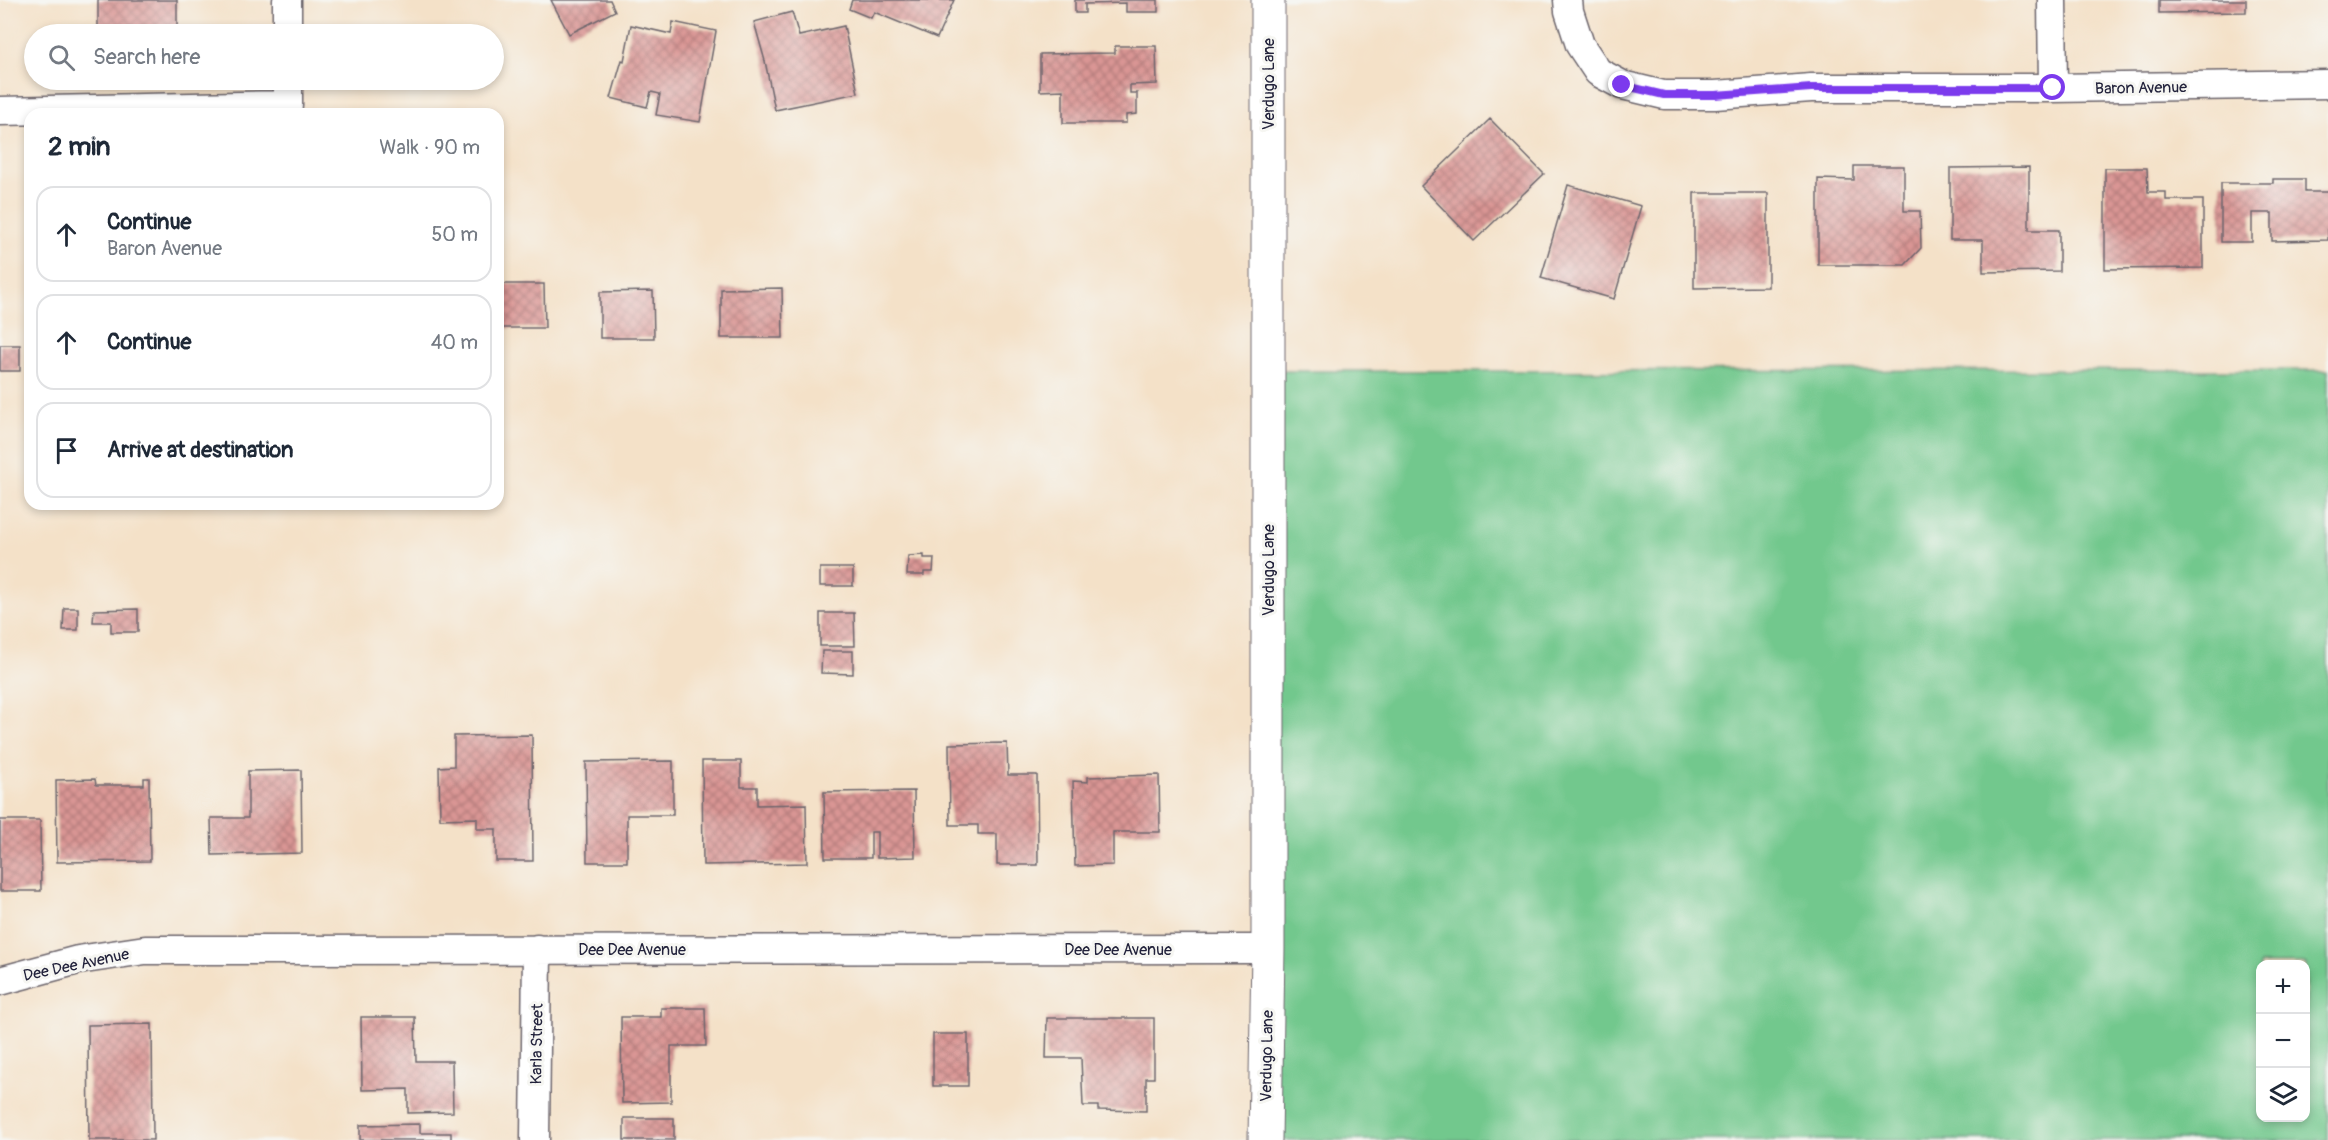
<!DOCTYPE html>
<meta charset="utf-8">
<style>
body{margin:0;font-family:Pangolin,sans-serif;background:#f6f6f7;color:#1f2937}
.controls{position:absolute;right:18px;bottom:18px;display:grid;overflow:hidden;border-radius:12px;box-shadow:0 3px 9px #0003}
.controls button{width:54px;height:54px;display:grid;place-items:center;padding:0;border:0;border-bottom:2px solid #e0e1e3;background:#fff;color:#1f2937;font:30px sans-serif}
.stop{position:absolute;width:18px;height:18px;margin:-14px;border:4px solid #7c3aed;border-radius:50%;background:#fff}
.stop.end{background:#7c3aed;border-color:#fff;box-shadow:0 2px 6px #0008}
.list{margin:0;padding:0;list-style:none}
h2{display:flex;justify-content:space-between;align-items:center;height:78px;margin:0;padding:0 24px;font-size:26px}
h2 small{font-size:20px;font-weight:400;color:#747a83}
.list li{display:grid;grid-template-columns:39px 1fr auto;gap:18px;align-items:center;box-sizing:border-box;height:96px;margin:0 12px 12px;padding:0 12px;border:2px solid #e0e1e3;border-radius:18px}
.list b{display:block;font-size:22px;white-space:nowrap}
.list p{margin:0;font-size:20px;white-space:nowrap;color:#747a83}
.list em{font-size:20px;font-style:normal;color:#747a83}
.icon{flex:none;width:33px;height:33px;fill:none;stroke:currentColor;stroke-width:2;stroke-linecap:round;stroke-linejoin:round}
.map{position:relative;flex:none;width:2328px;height:1140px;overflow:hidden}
.search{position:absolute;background:#fff;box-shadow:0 3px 9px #0003;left:24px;top:24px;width:480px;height:66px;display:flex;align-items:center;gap:15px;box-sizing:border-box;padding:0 21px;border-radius:33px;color:#747a83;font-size:22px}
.panel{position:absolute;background:#fff;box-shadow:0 3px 9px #0003;left:24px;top:108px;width:480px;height:402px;border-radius:18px}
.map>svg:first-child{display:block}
</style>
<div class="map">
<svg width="2328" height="1140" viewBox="0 0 2328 1140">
<defs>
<pattern id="building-cross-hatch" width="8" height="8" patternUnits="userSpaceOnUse" patternTransform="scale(1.5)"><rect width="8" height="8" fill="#da9694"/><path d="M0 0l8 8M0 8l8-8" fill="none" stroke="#b07a7a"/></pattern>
</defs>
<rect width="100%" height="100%" fill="#f6f6f2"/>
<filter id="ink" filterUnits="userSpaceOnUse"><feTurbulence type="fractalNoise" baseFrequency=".0167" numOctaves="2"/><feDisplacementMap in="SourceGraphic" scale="12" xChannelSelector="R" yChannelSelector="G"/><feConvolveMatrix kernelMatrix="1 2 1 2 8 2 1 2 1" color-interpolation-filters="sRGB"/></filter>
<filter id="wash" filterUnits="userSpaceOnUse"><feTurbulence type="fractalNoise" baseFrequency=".008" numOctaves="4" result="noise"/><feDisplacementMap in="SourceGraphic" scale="24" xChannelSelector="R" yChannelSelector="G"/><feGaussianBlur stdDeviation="1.35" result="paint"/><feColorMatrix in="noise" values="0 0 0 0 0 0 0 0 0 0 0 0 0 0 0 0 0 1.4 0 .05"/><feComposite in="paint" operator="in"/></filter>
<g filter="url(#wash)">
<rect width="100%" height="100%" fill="#f4e1c8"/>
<!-- green -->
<path fill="#72c88d" stroke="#4a7564" stroke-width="1.5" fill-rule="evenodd" d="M2328 370V1140H1270V371ZM2260 964H2306V1118H2260Z"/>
<g id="blocks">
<!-- building -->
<path fill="url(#building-cross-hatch)" d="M98 0H177V34H98Z
M551 0H610L615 11 569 34Z
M852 0H954L937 38 874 12 871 18 849 9Z
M1075 0H1158V12H1126V3L1085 4V13H1075Z
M2159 0H2246V12L2159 13Z
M792 12 799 36 844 26 858 93 775 110 765 61 754 22Z
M673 22 716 31 700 122 656 115 660 94 651 92 647 107 611 98 622 60 624 61 631 25 671 34Z
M1115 46H1156L1157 84 1130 85V93H1137V114L1126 115V123H1063V90L1040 91V54L1115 53Z
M1490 119 1544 174 1474 241 1421 186Z
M1854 166H1904V211H1920L1921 248 1905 265H1818V179L1854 180Z
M2029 167V230H2059V271L1983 272V240H1950V168Z
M2105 168H2147L2148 192H2166V200H2203V268L2105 269Z
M2273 179H2305V192H2328V240L2272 241V213H2252V242H2221V183H2273Z
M1568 185 1641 206 1614 299 1541 278Z
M1694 193H1768V287L1694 288Z
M498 284H544L545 328H498Z
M782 288 783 338H721V289Z
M653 291 654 338H600V292Z
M0 345H20V371H0Z
M924 555V558H934L933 572H924V575H907L908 556Z
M820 568H853V586H820Z
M64 608H78V630H63Z
M138 609V632H111V622H93L94 610Z
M820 613H854L855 646H820Z
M822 651H853V674L821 673Z
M532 735 533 861H496V829H477V818L440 819 439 767 454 766V736Z
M1007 743 1008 775H1037L1038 865H997V834H978V825H950L949 744Z
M673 761V815H627V862H587L586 762Z
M702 761H741V787H757V805L806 804 807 863 703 865Z
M301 770 302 853 212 855 211 818H248V771Z
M1159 775 1160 832H1113V865L1075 866 1073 781 1088 782V777Z
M144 778H149L150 861 57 862 56 780 95 779 96 785H144Z
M914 791 915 857 877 858V832H871V858H825L824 792Z
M0 820H40L41 891H0Z
M661 1008H705L706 1046H671V1102L622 1103 621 1017H661Z
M361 1017H415L416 1061H452L453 1112 408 1113V1089L362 1090Z
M1047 1018H1154V1078H1146V1111L1098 1110V1106H1083L1081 1058H1046Z
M152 1024 153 1140H89L88 1025Z
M933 1034H968V1086H933Z
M624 1118H674V1140H624Z
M420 1124V1133H451V1140H360V1125Z"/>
</g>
</g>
<g filter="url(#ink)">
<use href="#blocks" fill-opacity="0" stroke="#6c656c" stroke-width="1.5"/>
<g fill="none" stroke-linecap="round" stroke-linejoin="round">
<!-- minor casing -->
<g stroke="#6c656c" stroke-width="31">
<path id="minor" d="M287 0V34
M1568 0 1569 11 1580 45 1598 72 1622 85 1664 95H1715L1811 88H2053L2328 84
M2052 0 2053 88
M0 111 288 105V80
M0 981 78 960 145 950 1268 949
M535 1140 537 949"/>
</g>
<!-- tertiary casing -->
<g stroke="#6c656c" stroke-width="35">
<path id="tertiary" d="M1265 1140 1268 949V0"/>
</g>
<!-- minor -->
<use href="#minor" stroke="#fff" stroke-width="28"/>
<!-- tertiary -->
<use href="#tertiary" stroke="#fff" stroke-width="33"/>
</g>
</g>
<g fill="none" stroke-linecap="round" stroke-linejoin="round" filter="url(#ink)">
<!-- route -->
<path stroke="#7c3aed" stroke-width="8" d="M1622 85 1664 95H1715L1811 88H2053"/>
</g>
<g text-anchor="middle" stroke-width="6" stroke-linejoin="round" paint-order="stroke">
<!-- street labels -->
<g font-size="16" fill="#22223b" stroke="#f6f6f2">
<text transform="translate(1268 84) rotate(-90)" y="6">Verdugo Lane</text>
<text transform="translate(2141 87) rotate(-1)" y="6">Baron Avenue</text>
<text transform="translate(1268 570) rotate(-90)" y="6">Verdugo Lane</text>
<text x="632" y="955">Dee Dee Avenue</text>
<text x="1118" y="955">Dee Dee Avenue</text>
<text transform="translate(76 964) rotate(-12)" y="6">Dee Dee Avenue</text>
<text transform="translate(536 1044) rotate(-89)" y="6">Karla Street</text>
<text transform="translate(1266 1056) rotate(-89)" y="6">Verdugo Lane</text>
</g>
</g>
</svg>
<div class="controls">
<button>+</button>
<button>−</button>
<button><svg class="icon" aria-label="layers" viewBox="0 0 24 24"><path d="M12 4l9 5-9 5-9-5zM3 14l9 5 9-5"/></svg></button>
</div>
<div class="stop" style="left:2053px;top:88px"></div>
<div class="stop end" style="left:1622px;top:85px"></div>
<div class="search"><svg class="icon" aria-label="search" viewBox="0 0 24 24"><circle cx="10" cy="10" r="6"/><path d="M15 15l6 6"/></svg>Search here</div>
<section class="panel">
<h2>2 min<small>Walk · 90 m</small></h2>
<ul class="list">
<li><svg class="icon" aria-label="ahead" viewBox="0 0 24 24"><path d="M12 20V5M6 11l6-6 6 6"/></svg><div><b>Continue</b><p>Baron Avenue</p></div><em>50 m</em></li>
<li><svg class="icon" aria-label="ahead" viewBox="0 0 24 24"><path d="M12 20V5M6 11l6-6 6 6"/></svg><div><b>Continue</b></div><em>40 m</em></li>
<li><svg class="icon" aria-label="arrive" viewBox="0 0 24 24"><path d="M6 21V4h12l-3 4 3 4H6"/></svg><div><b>Arrive at destination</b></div></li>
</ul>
</section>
</div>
